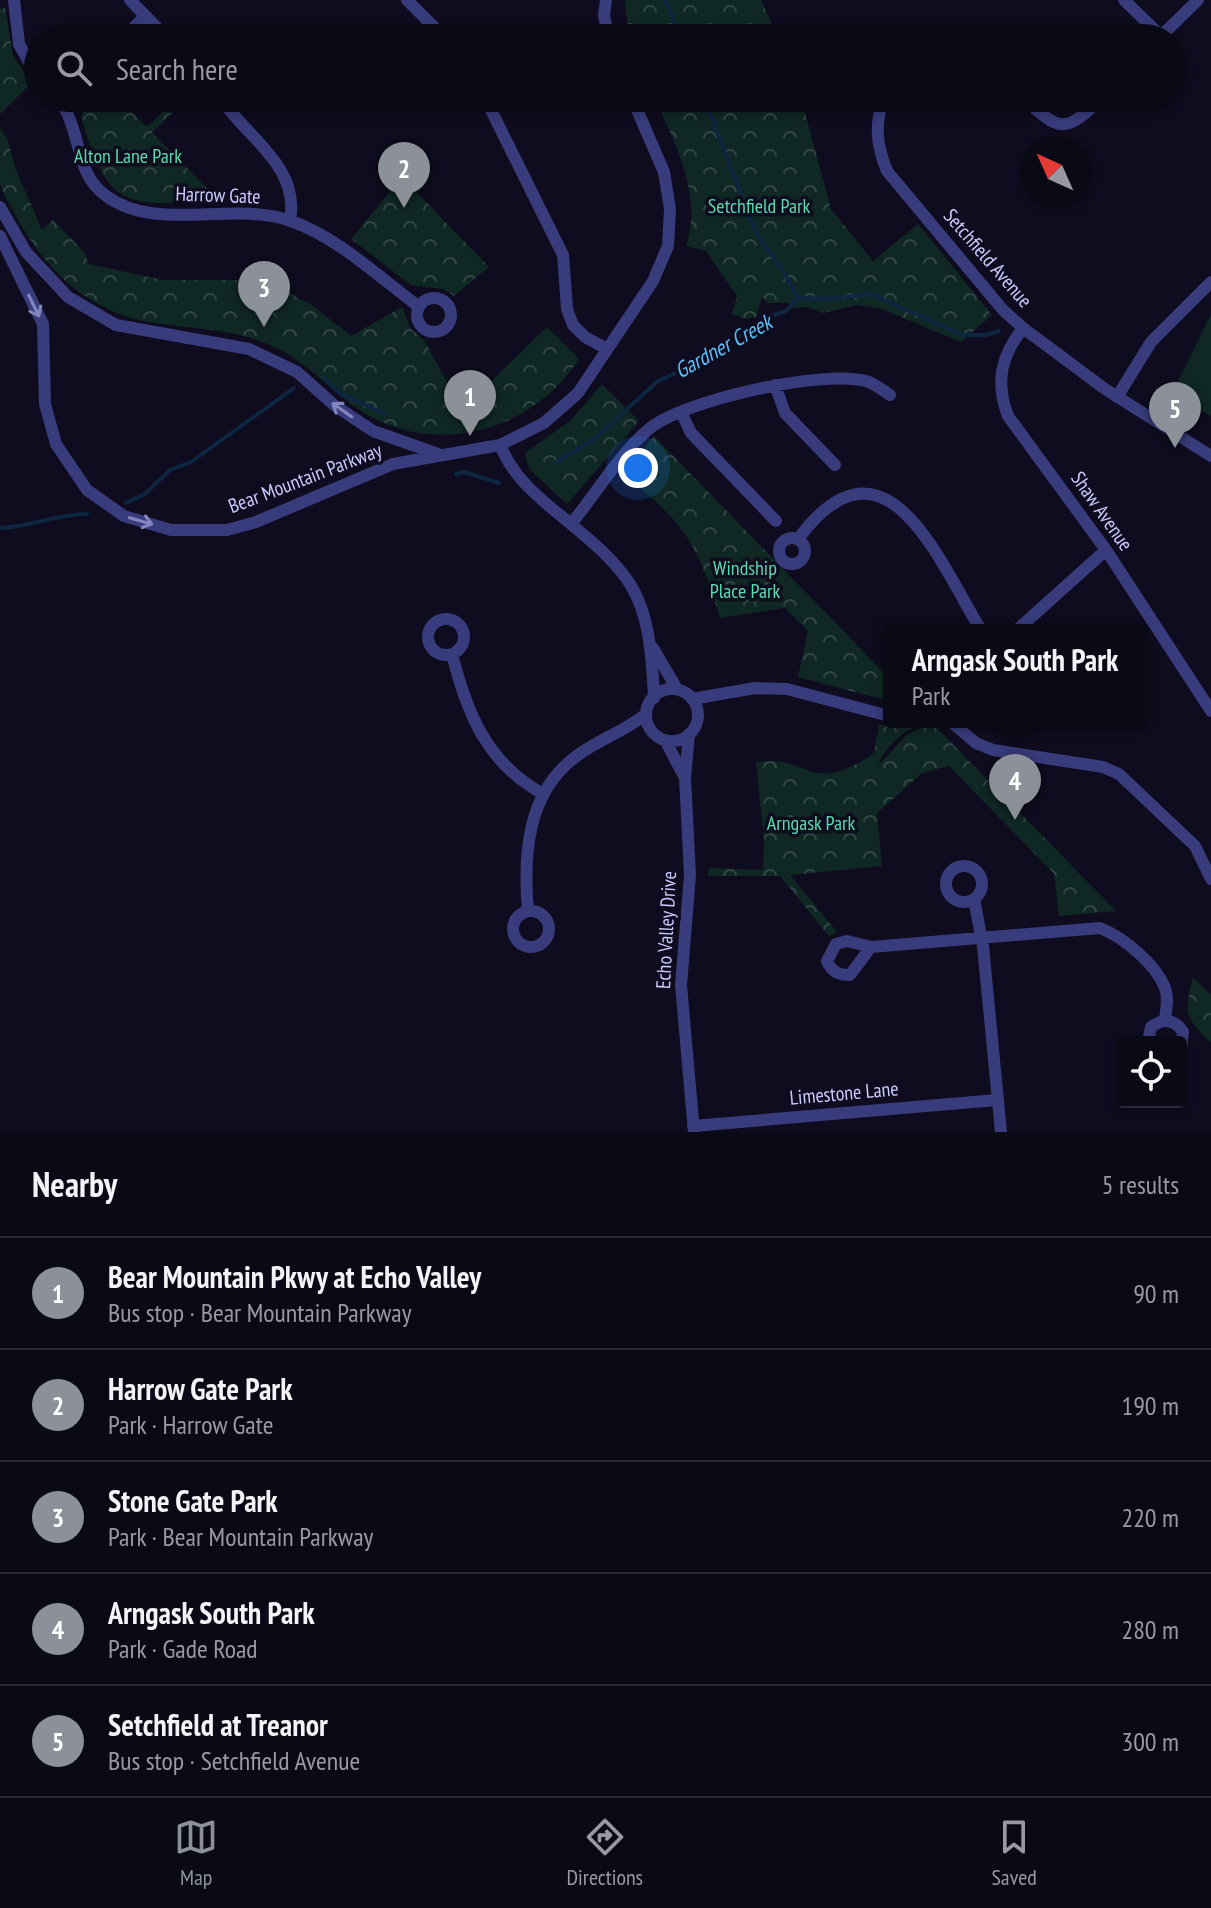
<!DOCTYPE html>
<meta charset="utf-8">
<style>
body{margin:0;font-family:"PT Sans Narrow",sans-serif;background:#13121f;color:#f1f3f6}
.controls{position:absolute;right:24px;bottom:24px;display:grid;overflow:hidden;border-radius:8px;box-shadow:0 4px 12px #0003}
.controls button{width:72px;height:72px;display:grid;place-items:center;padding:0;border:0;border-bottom:2px solid #2a2a35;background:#0a0916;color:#f1f3f6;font:40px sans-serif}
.compass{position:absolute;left:1019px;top:136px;width:72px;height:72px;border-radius:50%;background:#0a0916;box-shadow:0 4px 12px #0003;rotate:315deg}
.you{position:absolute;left:638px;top:468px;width:28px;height:28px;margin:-20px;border:6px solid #fff;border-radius:50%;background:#1a73e8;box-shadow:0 0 0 12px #1a73e833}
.badge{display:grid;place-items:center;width:52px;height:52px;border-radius:50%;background:#8c9099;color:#fff;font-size:26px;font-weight:700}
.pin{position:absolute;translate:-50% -66px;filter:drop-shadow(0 2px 4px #0008)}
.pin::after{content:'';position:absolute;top:42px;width:28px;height:24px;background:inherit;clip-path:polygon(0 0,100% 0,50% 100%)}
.popup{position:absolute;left:883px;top:624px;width:264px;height:104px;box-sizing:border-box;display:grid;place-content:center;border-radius:8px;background:#0a0916;filter:drop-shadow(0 2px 6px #0005);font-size:26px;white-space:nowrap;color:#999aa1}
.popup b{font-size:30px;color:#f1f3f6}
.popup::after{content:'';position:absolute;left:50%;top:100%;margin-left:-16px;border:16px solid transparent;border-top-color:#0a0916}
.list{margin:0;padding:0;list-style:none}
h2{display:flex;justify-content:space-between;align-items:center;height:104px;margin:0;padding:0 32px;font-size:34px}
h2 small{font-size:26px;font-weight:400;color:#999aa1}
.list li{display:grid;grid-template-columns:52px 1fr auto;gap:24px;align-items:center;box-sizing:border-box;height:112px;padding:0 32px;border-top:2px solid #2a2a35}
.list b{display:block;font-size:30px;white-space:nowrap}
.list p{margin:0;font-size:26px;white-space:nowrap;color:#999aa1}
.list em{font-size:26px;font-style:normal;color:#999aa1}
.icon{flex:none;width:44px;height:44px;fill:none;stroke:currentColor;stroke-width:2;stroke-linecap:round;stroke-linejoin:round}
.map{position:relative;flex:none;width:1211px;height:1132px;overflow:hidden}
.search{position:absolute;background:#0a0916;box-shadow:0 4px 12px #0003;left:24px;right:24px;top:24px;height:88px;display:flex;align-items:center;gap:20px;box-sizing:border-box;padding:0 28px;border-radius:44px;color:#999aa1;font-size:30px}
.sheet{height:664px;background:#0a0916}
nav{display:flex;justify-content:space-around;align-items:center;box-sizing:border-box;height:112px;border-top:2px solid #2a2a35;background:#0a0916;font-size:22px;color:#999aa1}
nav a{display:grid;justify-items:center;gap:4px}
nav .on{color:#8c9099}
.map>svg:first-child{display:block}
</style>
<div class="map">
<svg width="1211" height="1132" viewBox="0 0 1211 1132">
<defs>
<pattern id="forest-crowns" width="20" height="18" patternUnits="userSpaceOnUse" patternTransform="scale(2)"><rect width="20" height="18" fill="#102824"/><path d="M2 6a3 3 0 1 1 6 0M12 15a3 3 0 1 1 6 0" fill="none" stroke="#324645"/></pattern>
</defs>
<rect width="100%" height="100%" fill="#0e0c1e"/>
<!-- grass -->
<path fill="#102824" d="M1211 314V416L1171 396Z"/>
<!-- forest -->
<path fill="url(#forest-crowns)" d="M625 0H761L778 38H629Z
M5 8 13 55 31 84 0 114V9Z
M95 98H117L147 127 177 98H187L152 133 221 202C128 203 110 216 81 117L83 110Z
M655 98H801L831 209 873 261 918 224 992 315 961 342 882 309 857 305 823 313 808 307 793 308 788 303H768L762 297 756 317 746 319 732 314 737 296 706 251 686 246C703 194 675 144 655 98Z
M0 128 8 141 16 170 42 230 53 220 84 252 89 264 163 280H234L273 285 312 305 351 336 402 307 410 328 424 340 453 393 485 387 547 327 579 359C532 432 435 458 361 411 328 389 305 359 268 344 230 328 188 329 148 322 87 310 45 270 16 216 11 206 2 194 0 183 0 166 0 146 0 128Z
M402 177 489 267 454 296 443 289 411 285 351 239Z
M602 384 639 421 567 504 529 469 525 453 571 420Z
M654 436 889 678V701L798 677 808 631 785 608 720 618C697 541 685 524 623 474Z
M920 722H933C907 725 887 744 878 765 901 746 900 731 934 725L1116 911 1059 916 1054 874 949 766 922 773 877 813 882 866 790 875 837 932 829 936 780 876H708L709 868 763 870 764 841 756 762C811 754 809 798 874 753L879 725Z
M1193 977 1211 995V1043C1184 1016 1184 1014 1193 977Z"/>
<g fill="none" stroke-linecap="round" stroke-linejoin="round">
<!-- stream -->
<path stroke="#0d2641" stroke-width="4" d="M665 0 681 38
M704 98 756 233 782 270
M784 273 797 298
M323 377 341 394 385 414
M555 463 594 439 658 381 702 361 771 316 786 311 797 298 826 299 872 294 962 335H986L999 331
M456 474 464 472 499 483
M126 503 145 494 170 470 191 462 294 388
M0 528C31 527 56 514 87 514"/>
<!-- minor -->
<path stroke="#393c7c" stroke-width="12" d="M14 0 19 44 38 78
M130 0 167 38
M407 0 445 38
M606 0 604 16 609 38
M1124 0 1161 36
M124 38 145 16
M1159 38 1198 0
M57 98C82 125 73 172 105 195 156 234 232 200 291 221 337 237 379 277 418 306
M220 98C248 138 300 167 290 220
M485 98 563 255 567 309 573 325 585 337 607 349
M883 98C875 126 876 144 887 171L1003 310 1023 328 1105 389 1211 456
M1024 98C1059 132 1066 134 1101 98
M0 207 26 252 68 297 116 325 249 349 297 372 334 405 373 431 438 454
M0 236 43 324 45 404 56 444 87 490 124 516 171 530H227L256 522 393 464 500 445 544 423 578 393 653 281 668 246 670 209 664 172 632 98
M417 315a17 17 0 1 1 34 0a17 17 0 1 1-34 0Z
M1023 328C1001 356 995 382 1008 416L1106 550 1211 711
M775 385 785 413 835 465
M1117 397 1151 342 1211 282
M681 412 691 433 776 521
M500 445C512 474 531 491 555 511 636 577 649 591 654 698
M571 524C596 494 619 454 649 429 684 400 826 368 869 382 876 385 884 391 890 395
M779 551a13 13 0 1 1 26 0a13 13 0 1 1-26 0Z
M798 539C885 422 938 560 981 630
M428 637a18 18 0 1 1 36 0a18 18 0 1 1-36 0Z
M1017 630 1106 550
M653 648 677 689
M452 654C467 714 487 763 543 794
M646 715a26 26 0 1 1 52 0a26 26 0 1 1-52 0Z
M692 699 755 688 787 689 889 716
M951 722 976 743 993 750 1103 767 1119 774 1195 846 1211 879
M689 734 685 778 690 875 681 985 694 1132
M666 742 685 778
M946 884a18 18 0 1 1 36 0a18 18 0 1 1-36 0Z
M974 899 983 946 1001 1132
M513 929a18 18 0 1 1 36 0a18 18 0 1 1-36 0Z
M528 911C523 854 527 791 578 755 601 738 622 733 646 714
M871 947 850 975C838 975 832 972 827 961L836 944 847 941 871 947 1100 928C1123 937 1156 964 1165 988 1169 999 1166 1009 1165 1020
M1148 1042 1151 1027C1163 1018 1175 1019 1183 1032L1181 1049
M693 1126 997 1100"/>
</g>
<!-- one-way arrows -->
<defs><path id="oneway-shaft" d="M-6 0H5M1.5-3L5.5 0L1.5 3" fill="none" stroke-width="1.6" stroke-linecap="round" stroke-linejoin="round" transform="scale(2)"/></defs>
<g stroke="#8284bd">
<use href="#oneway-shaft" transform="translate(34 306) rotate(64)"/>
<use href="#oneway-shaft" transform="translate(342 410) rotate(-145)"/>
<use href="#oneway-shaft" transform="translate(141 521) rotate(16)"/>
</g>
<g text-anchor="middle" stroke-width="7" stroke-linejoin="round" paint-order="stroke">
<!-- park labels -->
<g font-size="20" fill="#59dbae" stroke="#0e0c1e">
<text x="128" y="163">Alton Lane Park</text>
<text x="759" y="213">Setchfield Park</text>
<text x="745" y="575">Windship<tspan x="745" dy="23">Place Park</tspan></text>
<text x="811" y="830">Arngask Park</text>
</g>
<!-- street labels -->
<g font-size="20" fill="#cccbfe" stroke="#0e0c1e">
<text transform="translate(218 195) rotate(2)" y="7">Harrow Gate</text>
<text transform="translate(988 258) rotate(49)" y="7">Setchfield Avenue</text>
<text transform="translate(305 478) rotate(-21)" y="7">Bear Mountain Parkway</text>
<text transform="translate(1102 511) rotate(55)" y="7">Shaw Avenue</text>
<text transform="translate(666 930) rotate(-87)" y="7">Echo Valley Drive</text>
<text transform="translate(844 1093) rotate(-5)" y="7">Limestone Lane</text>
</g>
<!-- water labels -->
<g font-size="22" font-style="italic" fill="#5bc0fb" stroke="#0e0c1e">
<text transform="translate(723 346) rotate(-29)" y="8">Gardner Creek</text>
</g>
</g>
</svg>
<div class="controls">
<button><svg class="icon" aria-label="locate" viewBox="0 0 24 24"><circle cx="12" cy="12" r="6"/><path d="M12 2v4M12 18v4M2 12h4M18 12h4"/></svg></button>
</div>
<svg class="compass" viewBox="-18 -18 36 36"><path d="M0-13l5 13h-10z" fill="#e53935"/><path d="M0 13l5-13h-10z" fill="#999aa1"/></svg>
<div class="you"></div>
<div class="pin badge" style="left:470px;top:436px">1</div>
<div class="pin badge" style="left:404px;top:208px">2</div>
<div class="pin badge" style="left:264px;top:327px">3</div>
<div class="pin badge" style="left:1015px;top:820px">4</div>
<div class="popup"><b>Arngask South Park</b>Park</div>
<div class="pin badge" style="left:1175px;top:448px">5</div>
<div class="search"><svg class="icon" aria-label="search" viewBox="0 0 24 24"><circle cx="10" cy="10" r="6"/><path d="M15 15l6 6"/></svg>Search here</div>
</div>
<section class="sheet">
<h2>Nearby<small>5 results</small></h2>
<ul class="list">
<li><span class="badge">1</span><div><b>Bear Mountain Pkwy at Echo Valley</b><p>Bus stop · Bear Mountain Parkway</p></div><em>90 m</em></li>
<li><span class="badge">2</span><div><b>Harrow Gate Park</b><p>Park · Harrow Gate</p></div><em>190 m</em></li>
<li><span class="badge">3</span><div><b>Stone Gate Park</b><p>Park · Bear Mountain Parkway</p></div><em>220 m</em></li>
<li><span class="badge">4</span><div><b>Arngask South Park</b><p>Park · Gade Road</p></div><em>280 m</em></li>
<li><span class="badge">5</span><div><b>Setchfield at Treanor</b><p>Bus stop · Setchfield Avenue</p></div><em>300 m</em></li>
</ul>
</section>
<nav>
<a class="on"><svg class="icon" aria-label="map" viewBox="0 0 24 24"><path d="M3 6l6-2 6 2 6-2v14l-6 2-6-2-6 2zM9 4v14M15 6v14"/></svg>Map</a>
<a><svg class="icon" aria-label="directions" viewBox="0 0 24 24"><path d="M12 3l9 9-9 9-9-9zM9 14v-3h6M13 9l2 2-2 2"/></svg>Directions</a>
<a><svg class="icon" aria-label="saved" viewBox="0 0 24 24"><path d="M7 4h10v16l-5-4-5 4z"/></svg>Saved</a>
</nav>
